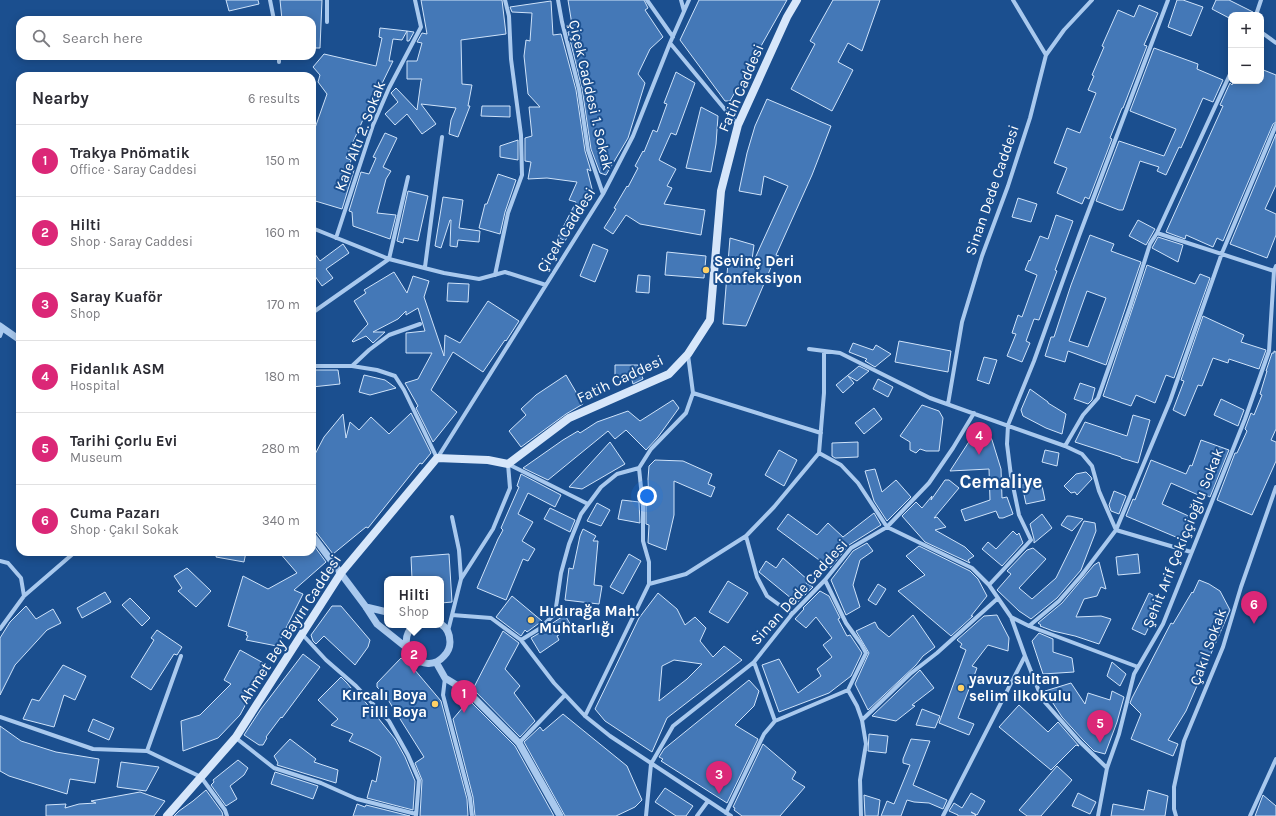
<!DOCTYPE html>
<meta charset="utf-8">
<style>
body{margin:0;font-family:Karla,sans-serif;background:#f2f2f3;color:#2b2b33}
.controls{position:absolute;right:12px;top:12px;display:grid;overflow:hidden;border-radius:8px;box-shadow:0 2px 10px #0003}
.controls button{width:36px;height:36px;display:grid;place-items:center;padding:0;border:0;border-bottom:1px solid #e1e1e2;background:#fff;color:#2b2b33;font:20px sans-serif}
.you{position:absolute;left:647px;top:496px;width:14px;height:14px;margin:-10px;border:3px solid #fff;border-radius:50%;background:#1a73e8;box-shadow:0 0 0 6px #1a73e833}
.badge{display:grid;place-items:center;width:26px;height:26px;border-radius:50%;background:#db2777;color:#fff;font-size:13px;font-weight:700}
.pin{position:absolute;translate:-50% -33px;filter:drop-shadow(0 1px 2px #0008)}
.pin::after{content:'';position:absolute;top:21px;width:14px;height:12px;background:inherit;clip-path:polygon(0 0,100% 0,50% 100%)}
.popup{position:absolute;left:384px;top:576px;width:60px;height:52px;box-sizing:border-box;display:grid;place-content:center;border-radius:8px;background:#fff;filter:drop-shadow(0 1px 3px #0005);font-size:13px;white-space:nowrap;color:#7c7c81}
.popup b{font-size:15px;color:#2b2b33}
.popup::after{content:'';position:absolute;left:50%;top:100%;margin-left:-8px;border:8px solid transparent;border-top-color:#fff}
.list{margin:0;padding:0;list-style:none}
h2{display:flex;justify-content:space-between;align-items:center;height:52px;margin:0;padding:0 16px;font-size:17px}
h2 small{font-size:13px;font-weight:400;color:#7c7c81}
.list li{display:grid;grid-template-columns:26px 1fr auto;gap:12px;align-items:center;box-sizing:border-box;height:72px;padding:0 16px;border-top:1px solid #e1e1e2}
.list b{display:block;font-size:15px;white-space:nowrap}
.list p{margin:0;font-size:13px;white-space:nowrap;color:#7c7c81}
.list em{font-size:13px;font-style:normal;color:#7c7c81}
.icon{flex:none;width:22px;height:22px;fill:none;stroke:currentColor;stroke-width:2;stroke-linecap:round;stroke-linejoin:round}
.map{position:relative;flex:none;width:1276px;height:816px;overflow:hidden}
.search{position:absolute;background:#fff;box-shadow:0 2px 10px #0003;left:16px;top:16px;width:300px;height:44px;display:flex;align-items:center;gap:10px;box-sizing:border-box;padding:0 14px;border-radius:12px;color:#7c7c81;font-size:15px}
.panel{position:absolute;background:#fff;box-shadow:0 2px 10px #0003;left:16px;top:72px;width:300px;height:484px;border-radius:12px}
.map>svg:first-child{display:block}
</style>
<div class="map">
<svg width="1276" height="816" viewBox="0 0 1276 816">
<rect width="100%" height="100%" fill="#1b4f8f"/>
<!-- building -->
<path fill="#4478b7" stroke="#cfe3fa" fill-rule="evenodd" d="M226 0H258L259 4 229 11Z
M280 0H322L320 48H312V20H282Z
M421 0H502L506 34 461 40 462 84 472 85 468 106H470L458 137 449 134 451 120 456 108 421 104 436 124 422 134 407 114 395 125 385 114 398 102 391 93 396 88 417 110 421 81 422 79H407V61H417L422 43 417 42 422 33 427 34Z
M568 0H644L648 8 645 10 663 37 650 49 638 74 645 83 628 138 606 175 600 173 591 149 582 88 568 32 573 31Z
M699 0H787L730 101H725L680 40Z
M833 0H880L862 51 848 43 838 62 853 70 832 111 791 89 815 44 810 41Z
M1177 0H1183L1203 7 1191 36 1168 27Z
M1216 0H1229L1253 12V15H1231V19L1212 9Z
M551 1 553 35 561 34 576 90 585 151 591 171 587 169 593 193 565 241 558 237 576 202 569 200 577 182 547 178 528 179 531 162 525 161V138L532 136 529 107H540L528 94 524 56 526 40 530 41 532 13 512 12 510 7Z
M1139 5 1158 13 1144 45 1147 46 1123 108H1122L1110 138 1112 139 1089 199 1085 197 1082 204 1057 193 1067 168 1054 163 1067 128 1080 133 1096 93 1088 90 1094 76 1092 75 1104 47 1102 46 1118 10 1134 17Z
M380 28 407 31 402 40 393 39 389 61H393L371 106H369L346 158 351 160 349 169 354 170 342 209 312 200V127L315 128 327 94 318 82 320 75 313 67 324 54 376 66 382 38 379 37Z
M407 31 414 32 409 41H407Z
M1154 48 1198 64 1197 69 1223 80 1213 102 1203 98 1181 148 1179 147 1166 175 1157 171 1159 167 1140 161 1123 210H1119L1096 201 1119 141 1164 156 1176 129 1130 111Z
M1261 69 1276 75V122L1273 124 1223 241 1217 238 1213 247 1186 235 1185 239 1166 232 1223 106 1220 105 1230 83 1232 85 1234 81H1261Z
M676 72 695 83 676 135 671 133 659 160 676 169 667 186 672 188 664 204 705 210 701 235 640 224 626 215 613 234 604 228 616 209 614 208 627 186 628 187 638 168 635 166 643 151 644 152 653 130 657 132 667 104 664 103Z
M767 99 831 126 812 175 776 255 779 256 772 265 746 326 723 324 730 238 754 245 751 267 788 186 764 176 761 195 739 191 747 153 755 126Z
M482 106H510V117L481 116Z
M701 107 718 116 716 144 711 172 686 168Z
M385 133 397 138 383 167 391 171 386 179 377 213 396 215 390 239 353 226 352 212 349 211 361 172 369 174 376 158 373 157Z
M1276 134V185L1265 209 1276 214V235L1267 258 1230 244Z
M518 140V160L500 157V146Z
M498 174 516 180 505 212 500 234 479 228 485 204H487Z
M408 191 428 196 418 241 404 238 403 243 397 241Z
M443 197 463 200 459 228 480 231 479 242 458 240 457 247 450 246 451 220H450L441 248 435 246Z
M1018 198 1037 204 1031 222 1012 217Z
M1056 215 1073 221 1055 270 1057 271 1039 320 1034 319 1026 341 1030 343 1022 362 1007 356 1016 334 1012 333 1018 315 1022 317 1037 275 1025 270 1029 260 1030 261 1040 236 1048 239Z
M1138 220 1155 229 1146 245 1129 236Z
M1090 235 1114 244 1111 251 1141 262 1106 365 1068 351 1065 362 1045 356 1051 337H1054L1071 285ZM1087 291 1106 298 1088 347 1069 341Z
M1158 237 1183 245 1178 262 1152 248Z
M343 244 349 253 326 269 333 278 322 286 312 272V250L320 261Z
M593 244 608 250 595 282 580 276Z
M667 252 706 256 704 278 665 275Z
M1147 265 1195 284 1200 274 1210 278 1174 378 1166 375 1155 403 1136 395 1131 406 1103 396Z
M394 272 407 293 413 276 429 281 424 297 444 356 445 335 460 343 488 301 519 321 506 341 505 340 483 372 453 352 431 390 457 412 433 442 416 408 418 406 405 383 418 379 432 353H406V333L425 331 418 308 406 315V311L398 319 373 332H385L373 343 366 336 353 342 352 341 368 324 354 301 366 293 364 290Z
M638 275 650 276 649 293 636 292Z
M448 283 469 284 468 302 447 301Z
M1203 316 1244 335 1241 342 1266 350 1259 369 1229 359 1228 363 1213 358 1202 386 1198 385 1185 416 1173 410 1184 381 1181 380Z
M899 341 951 351 948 372 895 362Z
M853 343 873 350 876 345 891 354 875 367 865 361 867 359 849 352Z
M1274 351 1276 352V429L1271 440 1276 442V461L1252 515 1217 500 1235 453H1237L1247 431 1245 429 1251 413 1254 415 1262 395 1260 394 1267 371H1266L1272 353H1274Z
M984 357 997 360 989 384 977 380Z
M615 365H638L643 379 633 384 631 376H615Z
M859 366 869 371 857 381 848 376 854 383 843 393 836 385Z
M312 370H338L340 384 312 387Z
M364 375 385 380 396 388 370 395 359 392Z
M566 375 583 404 566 414 521 447 509 431 526 415 521 409 536 395Z
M878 379 893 387 888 397 873 389Z
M1080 383 1095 388 1092 400 1088 404 1074 399Z
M1030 389 1048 402V403L1066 414 1062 434 1046 428 1023 416 1021 410Z
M1221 399 1244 410 1238 426 1214 415Z
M673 400 679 408 658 437 646 450 626 430 615 439 608 431 548 480 523 468 563 440 578 431 580 433 597 422 628 411 640 421Z
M922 405 939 411 943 418 939 451H926L920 449 916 453 910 450V442L900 436Z
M874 408 882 419 864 434 855 423Z
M411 413 431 453 422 464 420 463 368 528 366 527 333 554 316 532 312 530V460L324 437 343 414 346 438 350 422 359 430 371 417 389 434Z
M1133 415 1150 420 1138 463 1121 458V457L1075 442 1085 422 1127 436Z
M979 434 990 436 992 440 1001 469 1002 498 1007 497 1013 514 1003 518H999L996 511 965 521 961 510 990 500 989 469 950 471 972 437Z
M1201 440 1229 450 1210 497 1204 494 1203 497 1171 483 1162 504 1193 518 1183 540 1126 516 1133 499 1135 500 1151 460 1186 474 1190 465 1192 466Z
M610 442 625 464 582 489 569 487Z
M858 442V457L835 458 832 456V443Z
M779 450 797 460 784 486 765 475Z
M1045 450 1059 453 1057 466 1042 462Z
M655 460 683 461 712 474 708 484 715 487 711 497 674 481V515L666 550 648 543 649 525 646 524V504H649L648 479 649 466Z
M875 469 882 492 896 480 911 497 887 521 874 501 865 471Z
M1086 472 1091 477 1092 479 1077 495 1075 492 1071 493 1064 486 1076 474Z
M521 474 561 495 555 507 528 493 518 514 533 522 522 541 535 549 528 561 523 559 506 600 477 588 498 539 503 530 501 528 519 487 517 486Z
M945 480H949L959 488 934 518 937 517 946 527 935 530 965 547 974 556 968 560 970 563 925 542 902 516 916 502 922 508 932 496 931 500Z
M1041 481 1045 500 1026 504 1022 485Z
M1114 491 1126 496 1119 514 1111 511 1109 505Z
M622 500 639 502 640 523 618 519Z
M597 503 610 510 601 526 587 521Z
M550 508 575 520 570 532 544 519Z
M874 513 881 525 849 545 830 568 777 529 788 514 817 535 828 523 843 537Z
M1042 514 1052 528 1034 543V539L1030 524Z
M1067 516H1070L1083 519 1072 531 1061 525Z
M1084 521 1095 523 1096 531 1081 570 1057 598 1031 619 1019 611 997 590 1011 574 1007 571 1027 550 1033 548 1046 559 1019 588 1032 599 1056 578Z
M583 529 596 536 593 541H598L594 585 602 586 599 604 565 600 569 568 573 569 580 536Z
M1013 531 1017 535 1019 533 1023 543 1002 566 982 549 988 542 996 549Z
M312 543 326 562 294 590 303 594 277 646 246 640 248 636 246 635 247 632 228 626 243 576 268 589 297 573 279 552H312Z
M867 543 873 551 860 560 853 585 860 607 846 615 831 580 853 551Z
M919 546 970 571 978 579 987 596 971 616H973L951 636 898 591 925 575 906 556Z
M217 552H246L244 562 216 557Z
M449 554 452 602 441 603V579H412L411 557Z
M629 554 641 561 623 594 610 587Z
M1138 554 1140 573 1118 575 1116 557Z
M783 558 808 580 806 583 813 587 797 603 759 572 766 561 776 568Z
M1099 562 1106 589 1101 587 1097 596 1084 599 1076 617 1101 616 1111 619 1099 644 1075 636 1053 631 1040 626 1041 625 1038 623 1062 603 1094 565Z
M187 568 211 591 196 607 178 591 182 588 174 576Z
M1199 580 1209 584 1220 591 1230 610 1186 711 1168 740 1178 744 1173 756 1131 739 1141 714 1130 703 1132 698 1171 623 1173 624 1192 592 1193 593Z
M728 581 748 593 728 623 709 612Z
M878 584 886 589 876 605 868 600Z
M820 591 829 596 840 618 838 619 847 636 850 635 862 653 851 676 829 693 779 712 762 665 779 659 798 693 821 676 817 669 832 657 823 645 832 638 816 617 806 628 795 619 804 609 803 608Z
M105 592 111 602 82 618 77 608Z
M658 593 677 609 685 625 695 617 706 628 700 641 713 657 724 646 742 660 667 718 652 752 605 721 595 709 639 618ZM674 660 702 664 687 679 659 701 662 666Z
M1149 593 1162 600 1145 635 1132 629Z
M512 596 542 621 527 632 525 630 521 636 496 617Z
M130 598 150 618 142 626 122 605Z
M26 606 36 619 53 609 61 623 47 630 15 665 0 695V638L10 622Z
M332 606H341L370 640 368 647 355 665 324 636 316 644 313 641 311 635Z
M565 615 572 627 557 636 559 640 540 653 531 638 541 632 548 626Z
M913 615 935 647 923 656 916 665 868 710 855 684 869 653 856 631 875 622 878 628 889 637Z
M997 615 1009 638 1008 651 988 645 972 666 977 668 958 718 974 724 969 735 939 723 966 650 960 647 962 644 957 640 984 616Z
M157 630 182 647 177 655 174 654 151 690 131 677 154 640 151 638Z
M503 631 519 643 505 669 520 686 514 693 535 721 520 737 473 689Z
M1039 633 1053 639V652L1072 658 1074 672 1043 674 1032 641Z
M240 650 267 665 240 715 218 738 183 751 181 721 200 715 231 684 224 680Z
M303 654 320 667 282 718 281 717 266 737 267 738 263 745H259L244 735 261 709Z
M401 658 414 669 441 701 467 799 468 816H420L422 780 415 763 424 757 385 695 377 687V683Z
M1112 662 1126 674 1120 686 1107 676Z
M63 665 86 676 75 700 64 695 54 727 23 719 32 699 39 701Z
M920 670 934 688 912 705 915 706 896 721 872 716Z
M341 677 347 683 360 699 362 698 395 739 405 757 415 781 413 810 367 798 372 780 376 782 381 757 369 750 349 741 353 734 331 725 338 719 318 700Z
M749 680 759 691 754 706 735 725 758 739 727 803 661 761 663 759 659 757 664 749Z
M1071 683 1085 704 1088 693 1110 700 1112 691 1124 697 1117 722 1105 754 1094 751 1083 740 1062 717 1045 691Z
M469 700 515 746 554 816H475L473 797 453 719Z
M1019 705 1048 732 1058 722 1079 746 1076 745 1051 770 999 727Z
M922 709 940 716 935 728 916 725Z
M563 714 627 766 642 800 635 807 616 816H565L524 742 540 727 543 731Z
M93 719 114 728 109 740 88 731Z
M0 726 21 741 56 752 99 759 95 783 70 779 67 794 9 776 0 771Z
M869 734 888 736 886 753 868 751Z
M290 739 316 759 314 762 338 770 336 783 277 765 278 763 274 756Z
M911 739 930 741 913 785 947 800 943 809 929 803 914 802 907 800 901 816H881L887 801 894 804 910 765 903 763V759Z
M763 744 796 772 792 779 805 787 780 816H742L734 810 735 808 733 807Z
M238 760 248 768 244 775 230 786 237 799 226 806 211 785 214 782 213 780Z
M121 762 159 767 146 791 117 787Z
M1057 766 1072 780 1041 816H1027L1019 810Z
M275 772 318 786 313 799 271 784Z
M665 788 693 806 686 816H676L655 802Z
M206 790 222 812 223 816H174L179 811 193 801Z
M1148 790 1168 796 1165 816H1111L1113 804 1144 810Z
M140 792 165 801 154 816H46V805L66 804 65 808 79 804 96 803 91 801Z
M971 793 985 801 977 815 971 812 976 815 975 816H958V815L949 811 954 803 962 808Z
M1078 793 1096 802 1090 814 1072 806Z
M864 795 880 800 878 816H865Z
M1263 795 1276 806V816H1255Z
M357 804 365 807 366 805 410 816H353Z"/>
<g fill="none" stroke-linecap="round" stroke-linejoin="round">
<!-- minor -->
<path stroke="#a9c9ee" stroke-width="4" d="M270 0 274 20
M558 0 562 22 579 89 588 150 603 194
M647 0 673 37
M681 0 684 11
M1013 0 1046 55
M1256 15 1261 0
M327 22V0
M1261 32 1276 43
M670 43 737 124
M279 56V62
M312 228 389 259 444 273 479 279 505 272 546 285
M1157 233 1274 271
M336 238 373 125 389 88 421 27 415 0
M425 267 442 137
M495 275 508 213 522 175 521 135 511 59 509 16 505 0
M312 313 389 259 408 177
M0 336 3 328
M809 349 840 353 930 398 1065 446 1082 454 1092 466 1099 491 1116 530 1191 552
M312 366H352L377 370 395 376 404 390 437 458
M352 366 369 350 389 335 420 324
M693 393 821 433
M948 404 962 322 982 256 1008 186 1030 118 1046 55 1064 30 1092 0
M1065 446 1083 415 1098 398 1130 307 1150 244 1157 233 1231 72
M819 453 841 465 858 483 887 527 972 568 989 585 1011 617 1025 656 943 816
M438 457 603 194 633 136 670 43 689 0
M508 464 588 504
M452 517 459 550 461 578
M746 536 757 577 767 596 792 614
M0 561 8 563 21 578 24 596
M825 580 846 623 861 644 866 653 848 690 857 706 862 720 866 744 860 780 861 816
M649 584 686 574 746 536 774 507 819 453 824 393V351
M989 585 1031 540 1019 515 1011 476 1007 444 1008 425 1034 361 1079 236 1168 0
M452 615 491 618 521 640 554 683 585 716 610 736 731 816
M1011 617 1029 626 1138 667
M1029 626 1059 601 1081 576 1116 530 1170 401 1222 253 1276 125
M0 629 24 596 75 552
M448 631 461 579 493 529 510 488 508 464
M302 634 326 660 356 686 389 721 408 755 419 780 416 816
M521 640 539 629 555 614 561 573 569 544 581 514 601 487 617 474 639 468
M1025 656 1042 699 1080 742 1107 768
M754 662 775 721
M445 678 443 695 470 798 472 816
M585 716 649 584V562L643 541V507L639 468 651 449 686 413 693 393 688 355
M0 717 93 749 147 751 201 777 225 810 227 816
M862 720 910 674 937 653 997 599
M236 738 274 768 321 783 357 799 416 814
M519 743 565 695
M147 751 181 656
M726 813 764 734 775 721 848 690
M646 816 651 764 673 726 754 662 792 614 825 580 851 548 887 527 929 483 953 448 974 413
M697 816 708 801
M1098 816 1107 768 1119 734 1134 674 1163 624 1245 419 1269 351 1274 271 1276 266
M1176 816 1174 809V787L1184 741 1223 647 1241 587 1276 487
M1250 816 1276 759"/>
<!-- tertiary -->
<path stroke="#a9c9ee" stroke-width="7" d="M0 326 20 340
M312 535 366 607 377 624 407 648
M366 607 387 612
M414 625C391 646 425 678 444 656 448 652 450 648 450 642 450 635 447 628 441 624
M436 662 445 678 468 692 519 743 560 816"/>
<!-- secondary -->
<path stroke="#d6e6fa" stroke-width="8" d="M167 816 236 737 341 573 437 458 488 460 508 464 569 418 669 374 688 354 710 320 721 191 738 125 787 17 797 0"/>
</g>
<!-- markers -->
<g fill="#ffd166" stroke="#1b4f8f" stroke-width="1.5">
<circle cx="706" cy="270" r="4"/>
<circle cx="531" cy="620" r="4"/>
<circle cx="961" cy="688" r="4"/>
<circle cx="435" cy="704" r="4"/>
</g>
<g text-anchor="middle" stroke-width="4" stroke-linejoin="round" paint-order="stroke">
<!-- street labels -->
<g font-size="15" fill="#fff" stroke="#1b4f8f">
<text transform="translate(741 88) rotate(-67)" y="5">Fatih Caddesi</text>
<text transform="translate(591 95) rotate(77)" y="5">Çiçek Caddesi 1. Sokak</text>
<text transform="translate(360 136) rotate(-69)" y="5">Kale Altı 2. Sokak</text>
<text transform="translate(992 190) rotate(-71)" y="5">Sinan Dede Caddesi</text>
<text transform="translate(566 230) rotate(-58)" y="5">Çiçek Caddesi</text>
<text transform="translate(620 379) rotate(-25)" y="5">Fatih Caddesi</text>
<text transform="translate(1183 538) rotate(-68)" y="5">Şehit Arif Çekiççioğlu Sokak</text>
<text transform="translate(799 592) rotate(-48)" y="5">Sinan Dede Caddesi</text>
<text transform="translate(290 629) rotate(-57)" y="5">Ahmet Bey Bayırı Caddesi</text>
<text transform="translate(1208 647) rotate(-70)" y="5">Çakıl Sokak</text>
</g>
<!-- poi labels -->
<g font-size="15" font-weight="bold" fill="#fff" stroke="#1b4f8f" text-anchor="start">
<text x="714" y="266">Sevinç Deri<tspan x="714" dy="17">Konfeksiyon</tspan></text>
<text x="539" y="616">Hıdırağa Mah.<tspan x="539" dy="17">Muhtarlığı</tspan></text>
<text x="969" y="684">yavuz sultan<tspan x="969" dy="17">selim ilkokulu</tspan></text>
<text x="427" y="700" text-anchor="end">Kırcalı Boya<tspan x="427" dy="17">Filli Boya</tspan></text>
</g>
<!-- district labels -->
<g font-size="19" font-weight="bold" fill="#fff" stroke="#1b4f8f">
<text x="1001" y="488">Cemaliye</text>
</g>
</g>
</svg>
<div class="controls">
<button>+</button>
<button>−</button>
</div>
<div class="you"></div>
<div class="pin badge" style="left:464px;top:713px">1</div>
<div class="pin badge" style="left:414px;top:674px">2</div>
<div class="popup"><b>Hilti</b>Shop</div>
<div class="pin badge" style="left:719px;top:794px">3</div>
<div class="pin badge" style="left:979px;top:455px">4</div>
<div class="pin badge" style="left:1100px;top:743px">5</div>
<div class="pin badge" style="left:1254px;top:624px">6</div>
<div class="search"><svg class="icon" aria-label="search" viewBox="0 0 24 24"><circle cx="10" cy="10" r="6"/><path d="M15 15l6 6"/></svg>Search here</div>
<section class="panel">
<h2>Nearby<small>6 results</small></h2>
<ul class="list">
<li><span class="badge">1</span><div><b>Trakya Pnömatik</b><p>Office · Saray Caddesi</p></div><em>150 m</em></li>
<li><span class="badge">2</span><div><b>Hilti</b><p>Shop · Saray Caddesi</p></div><em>160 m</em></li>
<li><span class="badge">3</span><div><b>Saray Kuaför</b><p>Shop</p></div><em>170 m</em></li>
<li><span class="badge">4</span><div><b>Fidanlık ASM</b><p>Hospital</p></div><em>180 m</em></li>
<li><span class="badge">5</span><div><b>Tarihi Çorlu Evi</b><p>Museum</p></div><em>280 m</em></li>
<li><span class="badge">6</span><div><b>Cuma Pazarı</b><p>Shop · Çakıl Sokak</p></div><em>340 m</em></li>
</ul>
</section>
</div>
